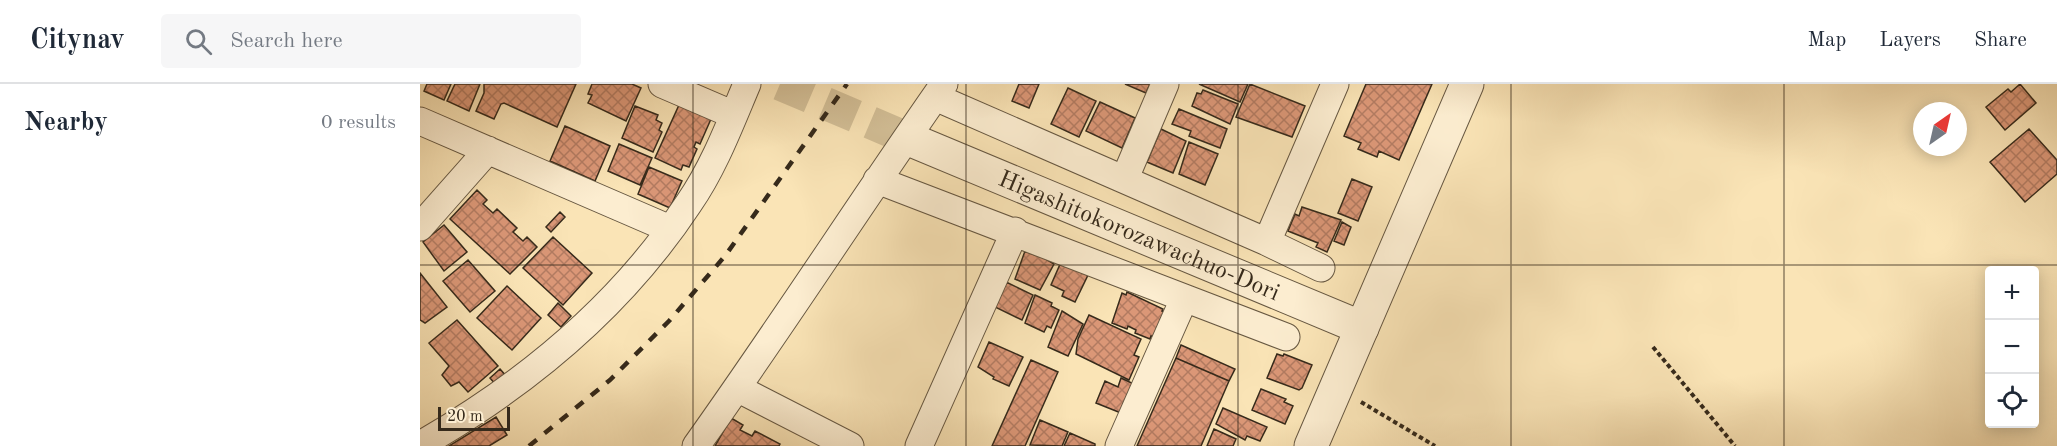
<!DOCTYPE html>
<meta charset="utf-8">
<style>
body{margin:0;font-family:"Old Standard TT",serif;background:#f6f6f7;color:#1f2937}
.controls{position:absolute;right:18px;bottom:18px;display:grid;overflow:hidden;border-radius:6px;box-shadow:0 3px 15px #0003}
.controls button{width:54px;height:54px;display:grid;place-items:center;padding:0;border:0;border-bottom:2px solid #e0e1e3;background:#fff;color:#1f2937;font:30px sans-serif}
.compass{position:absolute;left:1493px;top:18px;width:54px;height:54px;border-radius:50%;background:#fff;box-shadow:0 3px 15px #0003;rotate:34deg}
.scale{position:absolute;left:18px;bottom:15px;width:72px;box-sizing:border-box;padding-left:6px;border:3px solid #362a1b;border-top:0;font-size:16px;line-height:21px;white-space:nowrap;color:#362a1b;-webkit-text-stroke:4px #fcedd0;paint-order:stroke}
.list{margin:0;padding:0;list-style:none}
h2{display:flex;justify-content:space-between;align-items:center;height:78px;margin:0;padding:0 24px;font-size:26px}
h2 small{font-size:20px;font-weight:400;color:#747a83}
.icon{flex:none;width:33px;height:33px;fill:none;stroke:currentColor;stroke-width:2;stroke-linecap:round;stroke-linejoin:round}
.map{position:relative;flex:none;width:1637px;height:362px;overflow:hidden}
header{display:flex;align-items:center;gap:36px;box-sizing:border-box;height:84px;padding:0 30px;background:#fff;border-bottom:2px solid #e0e1e3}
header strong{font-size:28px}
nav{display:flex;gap:33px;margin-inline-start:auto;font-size:21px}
.search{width:420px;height:54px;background:#f6f6f7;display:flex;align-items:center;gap:15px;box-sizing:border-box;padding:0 21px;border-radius:6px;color:#747a83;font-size:22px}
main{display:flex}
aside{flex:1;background:#fff}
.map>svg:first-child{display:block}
</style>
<header>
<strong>Citynav</strong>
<div class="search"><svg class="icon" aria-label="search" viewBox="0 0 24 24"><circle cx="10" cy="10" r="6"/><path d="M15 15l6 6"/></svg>Search here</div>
<nav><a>Map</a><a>Layers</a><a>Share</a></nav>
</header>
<main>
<aside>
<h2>Nearby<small>0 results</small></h2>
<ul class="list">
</ul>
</aside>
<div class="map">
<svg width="1637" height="362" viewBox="0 0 1637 362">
<defs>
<pattern id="building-cross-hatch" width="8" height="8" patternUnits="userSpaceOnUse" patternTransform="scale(1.5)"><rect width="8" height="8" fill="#db9777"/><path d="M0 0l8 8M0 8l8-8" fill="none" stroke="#b27b61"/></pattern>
</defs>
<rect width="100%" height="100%" fill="#fae4b6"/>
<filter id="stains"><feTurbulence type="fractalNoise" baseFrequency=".00333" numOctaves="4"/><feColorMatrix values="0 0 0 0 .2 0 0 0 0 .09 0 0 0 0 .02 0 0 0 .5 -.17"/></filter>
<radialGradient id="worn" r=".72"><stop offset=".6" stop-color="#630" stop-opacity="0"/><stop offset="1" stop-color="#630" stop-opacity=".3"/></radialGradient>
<!-- building -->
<path fill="url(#building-cross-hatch)" stroke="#362a1b" stroke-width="1.5" d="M7 0H31L24 16 4 7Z
M35 0H60L49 27 27 17Z
M64 0H156L137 43 84 19 81 20 74 35 56 27 64 9Z
M172 0H212L221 4 206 37 168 19 172 11 168 10Z
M599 0H619L609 24 592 17Z
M705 0H730L726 9Z
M779 0H828L820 18Z
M830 0 885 22 872 53 816 33Z
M946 0H1012L979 76 959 67 957 73 938 65 941 59 924 52Z
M1600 0 1616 19 1585 46 1566 23 1588 5 1591 8Z
M648 4 676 17 659 53 631 40Z
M783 6 818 20 810 40 772 22 777 9 781 10Z
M680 18 715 34 702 64 666 47Z
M259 21 291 35 280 60 276 58 274 63 277 65 269 83 263 81 261 86 235 74Z
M215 22 238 31 236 36 242 39 239 46 242 48 233 68 202 54Z
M759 25 807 45 800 64 769 52 771 47 752 40Z
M145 42 190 62 175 97 130 77Z
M741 45 766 57 753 89 727 78Z
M1609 45 1637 76V90L1605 118 1570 78Z
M769 58 798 70 785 101 759 90Z
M199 60 232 74 220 101 188 87Z
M229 83 262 97 250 124 218 110Z
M932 95 952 103 938 137 918 129Z
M57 106 67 116 63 120 73 129 77 125 97 144 93 148 103 157 107 153 117 163 90 190 30 135Z
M882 123 921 136 907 168 896 163 898 159 868 147 875 130 879 132Z
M140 128 145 133 131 148 126 143Z
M922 138 931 143 924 161 914 157Z
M24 141 47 168 24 187 3 158Z
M133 153 172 189 143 221 103 184Z
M605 167 615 171 616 169 634 180 620 206 595 195Z
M48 176 75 207 50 228 23 197Z
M641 178 668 191 655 218 642 212 644 207 631 201Z
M0 189 27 223 5 239 0 236Z
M586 198 613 211 602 236 575 223Z
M87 202 121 234 92 266 57 234Z
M707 208 743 225 742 227 745 228 734 253 731 252 730 255 715 249 716 246 708 242 707 245 692 239 702 209 706 211Z
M615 211 632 219 631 222 639 226 631 244 627 242 624 248 605 239Z
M138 219 151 232 141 243 128 231Z
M642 227 663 240 648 272 628 263Z
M669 231 721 255 714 271 719 273 709 296 656 270 658 255Z
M37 236 78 282 48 308 39 298 31 302 22 291 29 282 9 259Z
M569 258 603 273 589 302 573 295 574 293 558 283Z
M761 261 815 285 809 297 756 274Z
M857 270 863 272 864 270 892 281 882 304 879 306 847 294Z
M756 274 809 297 781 362H717Z
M611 276 638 288 605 362H572Z
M80 285 87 293 77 302 70 294Z
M701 294 714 300 701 329 676 319 685 297 698 303Z
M841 305 866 315 864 318 873 322 865 340 832 326Z
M803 324 847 343 840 357 827 352 825 356 796 340Z
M76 333 87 351 69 362H29Z
M311 334 323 341 320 346 332 352 335 347 360 360 359 362H295Z
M620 336 648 348 642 362 610 361Z
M794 345 816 355 813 362H787Z
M650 349 675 360V362H644Z"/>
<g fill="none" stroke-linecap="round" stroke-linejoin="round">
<!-- tertiary-tunnel -->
<path stroke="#d3bf97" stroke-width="33" stroke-dasharray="33 16" stroke-linecap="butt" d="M360 0 496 58"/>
<!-- minor casing -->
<g stroke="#675842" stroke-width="29">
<path id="minor" d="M242 0 314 31
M515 13 847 158 915 0
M0 37 250 145
M705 94 745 0
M457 96 866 253
M0 143 68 66
M847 158 901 184
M317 304 430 362
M0 361C107 300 201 222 269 119 294 83 310 40 327 0
M276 362C361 243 440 120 524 0
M499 362 595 147
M699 362 764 215"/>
</g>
<!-- tertiary casing -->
<g stroke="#675842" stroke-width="35">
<g id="tertiary">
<path id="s1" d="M496 58 942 244"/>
<path d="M891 362 1047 0"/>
</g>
</g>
<!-- path -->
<path stroke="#362a1b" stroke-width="4" stroke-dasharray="4.5 3" stroke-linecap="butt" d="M1233 263 1315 362
M941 318 1015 362"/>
<!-- minor -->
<use href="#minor" stroke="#fcedd0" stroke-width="27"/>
<!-- tertiary -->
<use href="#tertiary" stroke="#fcedd0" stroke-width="33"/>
<!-- rail -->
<path stroke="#362a1b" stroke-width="4.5" stroke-dasharray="10 10" stroke-linecap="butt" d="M109 362 190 296 249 237 305 172 427 0"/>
</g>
<!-- grid -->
<path fill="none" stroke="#362a1b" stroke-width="1.5" stroke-opacity="0.55" d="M273 0V362M546 0V362M818 0V362M1091 0V362M1364 0V362M0 181H1637"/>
<g text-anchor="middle" stroke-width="6" stroke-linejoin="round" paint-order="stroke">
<!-- street labels -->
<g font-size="24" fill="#362a1b" stroke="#fcedd0">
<text dy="8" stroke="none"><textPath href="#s1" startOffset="242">Higashitokorozawachuo-Dori</textPath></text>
</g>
</g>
<rect width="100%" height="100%" filter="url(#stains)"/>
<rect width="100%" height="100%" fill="url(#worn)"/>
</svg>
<div class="controls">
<button>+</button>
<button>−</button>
<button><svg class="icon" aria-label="locate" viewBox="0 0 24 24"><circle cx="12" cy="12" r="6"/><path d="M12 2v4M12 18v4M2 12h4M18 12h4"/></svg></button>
</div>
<svg class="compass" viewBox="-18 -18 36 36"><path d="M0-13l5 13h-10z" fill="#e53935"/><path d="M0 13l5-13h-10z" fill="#747a83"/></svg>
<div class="scale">20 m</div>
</div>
</main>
